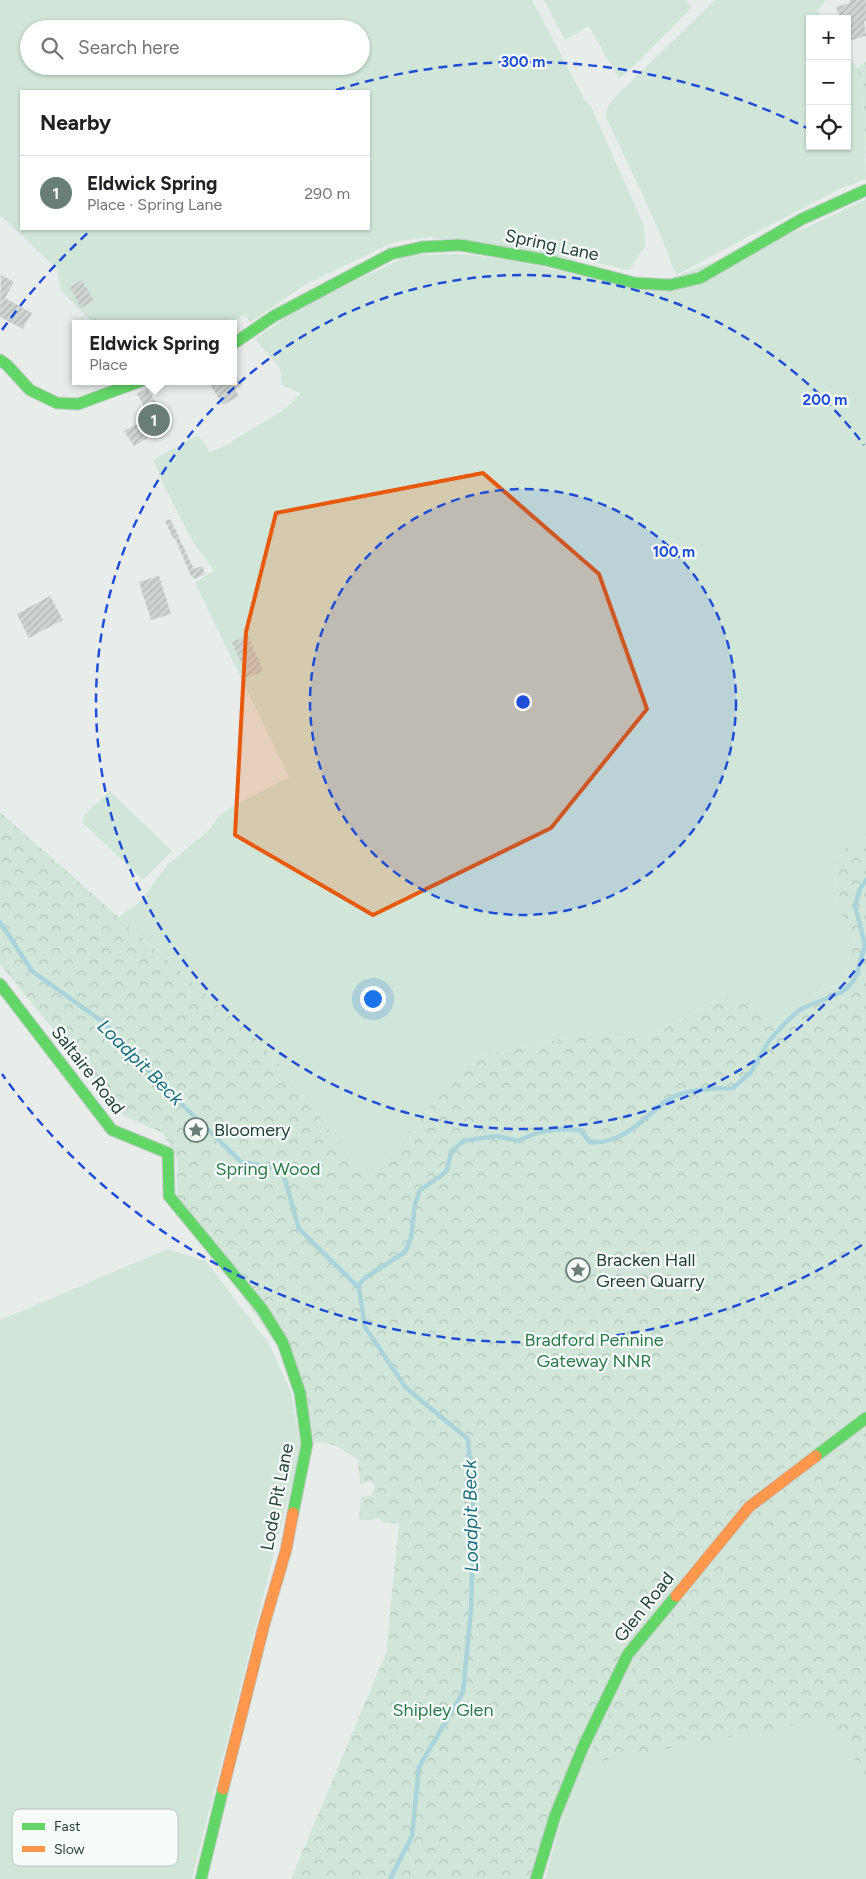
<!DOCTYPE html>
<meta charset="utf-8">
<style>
body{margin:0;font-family:Figtree,sans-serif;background:#f6f6f6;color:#202124}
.controls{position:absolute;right:15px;top:15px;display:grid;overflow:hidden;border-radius:0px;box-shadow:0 1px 4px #0004}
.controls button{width:45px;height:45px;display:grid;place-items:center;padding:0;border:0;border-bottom:1px solid #e0e0e0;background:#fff;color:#202124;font:25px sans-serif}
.you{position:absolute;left:372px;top:998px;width:18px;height:18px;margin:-12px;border:4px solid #fff;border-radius:50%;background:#1a73e8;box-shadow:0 0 0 8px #1a73e833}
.badge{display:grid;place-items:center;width:32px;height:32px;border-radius:50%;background:#697e78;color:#fff;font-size:16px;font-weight:700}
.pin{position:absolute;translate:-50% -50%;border:2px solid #fff;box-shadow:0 1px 5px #0006}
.popup{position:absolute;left:72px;top:320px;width:165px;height:65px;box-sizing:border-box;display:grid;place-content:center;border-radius:0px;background:#fff;filter:drop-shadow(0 1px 4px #0005);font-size:16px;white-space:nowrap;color:#757577}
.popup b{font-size:19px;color:#202124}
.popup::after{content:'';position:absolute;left:50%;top:100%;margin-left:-10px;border:10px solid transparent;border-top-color:#fff}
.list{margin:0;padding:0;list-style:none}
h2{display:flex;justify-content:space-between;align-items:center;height:65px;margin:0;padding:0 20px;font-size:21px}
h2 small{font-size:16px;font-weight:400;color:#757577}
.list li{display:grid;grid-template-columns:32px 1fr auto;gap:15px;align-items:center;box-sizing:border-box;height:75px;padding:0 20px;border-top:1px solid #e0e0e0}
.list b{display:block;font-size:19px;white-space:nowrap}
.list p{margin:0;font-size:16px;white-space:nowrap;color:#757577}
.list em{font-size:16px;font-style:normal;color:#757577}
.icon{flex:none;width:28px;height:28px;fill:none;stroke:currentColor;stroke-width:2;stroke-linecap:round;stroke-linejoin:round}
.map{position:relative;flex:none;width:866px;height:1879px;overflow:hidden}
.search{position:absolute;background:#fff;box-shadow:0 1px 4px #0004;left:20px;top:20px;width:350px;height:55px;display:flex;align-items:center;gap:12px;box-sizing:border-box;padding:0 18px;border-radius:28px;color:#757577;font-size:19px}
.panel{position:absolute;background:#fff;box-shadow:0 1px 4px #0004;left:20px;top:90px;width:350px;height:140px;border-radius:0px}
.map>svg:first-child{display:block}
</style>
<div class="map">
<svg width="866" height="1879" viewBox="0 0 866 1879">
<defs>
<pattern id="forest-crowns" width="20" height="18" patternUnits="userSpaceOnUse" patternTransform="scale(1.25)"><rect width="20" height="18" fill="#d1e6d8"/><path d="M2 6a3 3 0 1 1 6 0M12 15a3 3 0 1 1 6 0" fill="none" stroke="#b3c6ba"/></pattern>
<pattern id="building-hatch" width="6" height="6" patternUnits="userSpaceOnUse" patternTransform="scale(1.25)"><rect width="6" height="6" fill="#cfd4d2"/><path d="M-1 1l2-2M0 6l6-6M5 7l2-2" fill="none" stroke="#b2b7b5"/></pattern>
</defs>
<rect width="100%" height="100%" fill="#e8edeb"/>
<!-- grass -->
<path fill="#d1e6d8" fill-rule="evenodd" d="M0 0H532L586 102 591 106 644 226 645 247 629 270 584 260 430 237 400 241 385 246 303 286 251 322 244 315 234 322 238 331 233 335V324H94L61 291 57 269 0 215ZM29 29H361V66H29ZM21 91H369V229H21Z
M544 0H687L691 8 635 65 619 79 589 26 565 40Z
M715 0H826L818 11 823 19H810V146H847V54L857 68 864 110 866 179 839 189 676 275 656 224 606 117 607 108 615 97Z
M866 199V837L835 854 836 906 855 938 843 985C810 991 806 998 786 1024L866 991V1879H545L785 1025 724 995 645 1040 585 1034 474 1057 368 1179 263 1045 119 917 140 902 167 865 209 830 219 816 232 807 289 777 195 583 214 570 193 542 165 488 153 460 198 435 210 452 228 444 231 445 232 441 282 411 301 394 282 385 280 368 255 339 294 311 409 255 463 254 517 261 638 290 810 226Z
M110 791 172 851 143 880 83 823 84 815Z
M168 1249 206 1261 269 1344 291 1392 301 1447 192 1879H0V1320Z"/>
<!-- forest -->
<path fill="url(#forest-crowns)" d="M866 62V159L864 110 857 68Z
M0 812 263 1045 368 1179 474 1057 585 1034 645 1040 724 995 786 1024C806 998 810 992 843 985L855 938 836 906 835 854 866 837V1405L813 1444 747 1499 655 1606 530 1879H291L386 1653 399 1523H383L378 1518 373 1520H359L361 1497 371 1496 375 1485 370 1481 360 1484 358 1460C340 1448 335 1442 312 1442L296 1374 177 1200V1158L163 1133 124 1116 0 964Z
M866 1421V1783L853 1756 837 1732 815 1721 595 1762 583 1770 624 1682 652 1637 768 1499Z"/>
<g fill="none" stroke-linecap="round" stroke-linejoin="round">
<!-- stream -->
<path stroke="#a9d4db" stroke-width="4.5" d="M0 922 32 971 103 1022 160 1083 241 1162 282 1169 299 1229 359 1288 365 1327 406 1388 468 1439 474 1513 471 1610 463 1692 419 1767 412 1836 390 1879
M359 1288 360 1283 365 1278 405 1252 411 1238 415 1204 420 1190 442 1175 447 1170 451 1152 463 1141 496 1136 518 1141 539 1132 562 1129 580 1130 590 1142C615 1145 636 1127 654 1111 659 1107 664 1102 669 1099 690 1088 711 1089 733 1088L751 1072 768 1042 789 1019 801 1009 842 992 851 984 856 976 865 945 855 905 860 889 866 880"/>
</g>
<!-- building -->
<path fill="url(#building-hatch)" d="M849 0H866V21H864L866 36 848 41 847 19H840L836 7 850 3Z
M1 275 14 282 5 298 32 313 23 329 0 317Z
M82 280 94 301 81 308 70 287Z
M233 370 242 385 235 390 239 396 223 405 208 381H233Z
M147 388 169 425 134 446 124 431 150 416 137 394Z
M170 519 194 569 202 566 205 574 195 579 190 574 175 538H173L165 521Z
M159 576 171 614 151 620 139 582Z
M50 596 63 620 29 638 17 614Z
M248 635 263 671 247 678 232 642Z"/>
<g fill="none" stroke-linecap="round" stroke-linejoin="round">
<!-- fast casing -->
<g stroke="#c3cbc8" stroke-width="13">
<path id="fast" d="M233 344 274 316 391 254 422 247 460 245 546 260 635 283 670 285 700 278 802 219 866 190
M0 360 7 365 30 390 57 403 78 404 141 381
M0 984 112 1130 168 1153 169 1196 262 1309 283 1343 300 1393 307 1444 293 1513
M816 1456 866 1418
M201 1879 223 1789
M536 1879 555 1816 583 1747 628 1654 676 1596"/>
</g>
<!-- slow casing -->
<g stroke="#c3cbc8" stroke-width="13">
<path id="slow" d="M676 1596 749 1507 816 1456
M223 1789 264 1625 286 1550 293 1513"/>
</g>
<!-- fast -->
<use href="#fast" stroke="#63d668" stroke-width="11"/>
<!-- slow -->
<use href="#slow" stroke="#ff974d" stroke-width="11"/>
</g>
<!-- marked area -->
<path fill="#e8590c" fill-opacity="0.2" stroke="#e8590c" stroke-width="4" stroke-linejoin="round" d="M483 473 599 574 647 709 551 828 373 915 235 835 246 632 276 513Z"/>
<!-- distance rings -->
<circle cx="523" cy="702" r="213" fill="#1d4ed8" fill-opacity=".12"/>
<g fill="none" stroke="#1d4ed8" stroke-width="2.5" stroke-dasharray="9 6">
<circle cx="523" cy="702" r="213"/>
<path d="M864 959A427 427 0 1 1 864 445"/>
<path d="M862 1245A640 640 0 0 1 2 1074M2 330A640 640 0 0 1 91 230M336 90A640 640 0 0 1 809 129"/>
</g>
<!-- icons -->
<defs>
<g id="sight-ring" transform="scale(1.25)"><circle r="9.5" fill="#f7fbf9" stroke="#697e78" stroke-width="1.5"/><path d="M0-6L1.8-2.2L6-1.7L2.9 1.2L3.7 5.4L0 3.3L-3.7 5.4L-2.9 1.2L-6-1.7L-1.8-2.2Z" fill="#697e78"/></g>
</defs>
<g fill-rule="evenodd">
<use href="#sight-ring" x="196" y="1130"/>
<use href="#sight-ring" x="578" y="1270"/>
</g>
<g text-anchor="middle" stroke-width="4.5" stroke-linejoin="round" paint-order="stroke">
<!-- street labels -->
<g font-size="18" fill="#24423a" stroke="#f7fbf9">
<text transform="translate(552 245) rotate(12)" y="6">Spring Lane</text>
<text transform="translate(88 1070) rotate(52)" y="6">Saltaire Road</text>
<text transform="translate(277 1497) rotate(-79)" y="6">Lode Pit Lane</text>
<text transform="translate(644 1607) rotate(-51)" y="6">Glen Road</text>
</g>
<!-- poi labels -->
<g font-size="18" fill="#24423a" stroke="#f7fbf9" text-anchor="start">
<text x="214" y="1136">Bloomery</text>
<text x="596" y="1266">Bracken Hall<tspan x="596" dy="21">Green Quarry</tspan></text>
</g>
<!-- park labels -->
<g font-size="18" fill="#2d7a4b" stroke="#f7fbf9">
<text x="268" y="1175">Spring Wood</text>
<text x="594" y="1346">Bradford Pennine<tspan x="594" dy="21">Gateway NNR</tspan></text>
<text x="443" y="1716">Shipley Glen</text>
</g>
<!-- water labels -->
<g font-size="19" font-style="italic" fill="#1c6f80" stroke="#f7fbf9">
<text transform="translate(141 1062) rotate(45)" y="7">Loadpit Beck</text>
<text transform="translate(470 1516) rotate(-91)" y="7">Loadpit Beck</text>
</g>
</g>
<!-- legend -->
<rect x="12" y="1809" width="166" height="57" rx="8" fill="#f7fbf9" stroke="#b8c4c0" stroke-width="1"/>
<rect x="22" y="1823" width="23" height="7" fill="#63d668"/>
<rect x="22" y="1846" width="23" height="6" fill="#ff974d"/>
<g font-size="14" fill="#24423a">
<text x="54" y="1831">Fast</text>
<text x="54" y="1854">Slow</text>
</g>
<circle cx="523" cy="702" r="8" fill="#1d4ed8" stroke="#f7fbf9" stroke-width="2.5"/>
<g font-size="15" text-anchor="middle" font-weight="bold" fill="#1d4ed8" stroke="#f7fbf9" stroke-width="4.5" stroke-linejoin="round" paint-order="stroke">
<text x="523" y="67">300 m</text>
<text x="825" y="405">200 m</text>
<text x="674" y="557">100 m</text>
</g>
</svg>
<div class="controls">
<button>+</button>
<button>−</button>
<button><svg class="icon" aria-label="locate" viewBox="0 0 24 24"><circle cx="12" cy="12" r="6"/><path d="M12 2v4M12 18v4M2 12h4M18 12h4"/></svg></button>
</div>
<div class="you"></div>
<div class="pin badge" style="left:154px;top:420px">1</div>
<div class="popup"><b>Eldwick Spring</b>Place</div>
<div class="search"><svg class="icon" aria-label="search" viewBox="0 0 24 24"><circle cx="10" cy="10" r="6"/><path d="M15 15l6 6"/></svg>Search here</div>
<section class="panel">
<h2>Nearby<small></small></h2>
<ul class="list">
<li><span class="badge">1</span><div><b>Eldwick Spring</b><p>Place · Spring Lane</p></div><em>290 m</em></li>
</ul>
</section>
</div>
